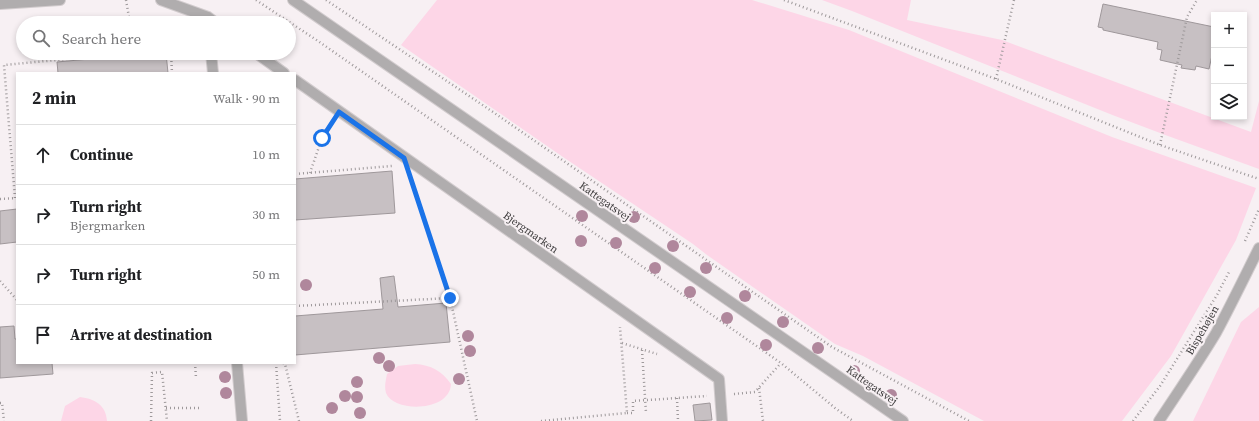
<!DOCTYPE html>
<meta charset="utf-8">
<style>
body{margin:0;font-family:"Source Serif 4",serif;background:#f6f6f6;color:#202124}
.controls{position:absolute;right:12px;top:12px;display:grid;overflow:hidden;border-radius:0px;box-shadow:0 2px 6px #0003}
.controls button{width:36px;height:36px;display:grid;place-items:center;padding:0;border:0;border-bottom:1px solid #e0e0e0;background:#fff;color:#202124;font:20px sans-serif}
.stop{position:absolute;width:12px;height:12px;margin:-9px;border:3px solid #1a73e8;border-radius:50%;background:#fff}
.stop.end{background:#1a73e8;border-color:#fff;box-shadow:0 1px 4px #0008}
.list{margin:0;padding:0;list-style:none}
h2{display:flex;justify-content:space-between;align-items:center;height:52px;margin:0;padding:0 16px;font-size:17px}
h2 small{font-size:13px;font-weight:400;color:#757577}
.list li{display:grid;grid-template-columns:26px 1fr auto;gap:12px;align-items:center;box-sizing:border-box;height:60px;padding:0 16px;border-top:1px solid #e0e0e0}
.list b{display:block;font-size:15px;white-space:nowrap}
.list p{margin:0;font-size:13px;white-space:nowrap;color:#757577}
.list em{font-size:13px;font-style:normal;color:#757577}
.icon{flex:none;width:22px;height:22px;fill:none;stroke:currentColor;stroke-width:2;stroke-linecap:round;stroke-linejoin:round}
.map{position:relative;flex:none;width:1259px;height:421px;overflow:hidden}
.search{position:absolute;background:#fff;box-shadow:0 2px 6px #0003;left:16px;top:16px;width:280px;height:44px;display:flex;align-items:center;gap:10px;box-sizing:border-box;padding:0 14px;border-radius:22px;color:#757577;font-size:15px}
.panel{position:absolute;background:#fff;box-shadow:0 2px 6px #0003;left:16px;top:72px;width:280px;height:292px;border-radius:0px}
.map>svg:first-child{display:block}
</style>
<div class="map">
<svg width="1259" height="421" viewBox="0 0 1259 421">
<rect width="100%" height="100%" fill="#f7f0f3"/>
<!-- green -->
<path fill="#fdd6e7" d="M437 0H752L849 30 1112 137 1256 188 1236 240 1171 356 1122 421H984L863 356 835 344 707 255 693 244 563 157 401 45Z
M822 0H911L907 20 1002 40 1251 132 1259 101V169L1168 136 1115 116 852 11Z
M1259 307V421H1193L1241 322Z
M415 364C431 365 442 371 451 384 450 412 394 413 386 393 384 386 386 380 387 374L398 366Z
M80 397C95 399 106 405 107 421H61L65 406Z"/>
<!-- building -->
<path fill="#c7c0c3" stroke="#9f989b" d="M1103 4 1214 27V46L1209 69 1196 66 1195 70 1181 68 1182 65 1160 60 1162 50 1157 49 1158 42 1103 30V28L1098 27Z
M155 53H166L168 73H58L57 62Z
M392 171 395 213 295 220V179Z
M17 209V242L0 244V211Z
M394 276 398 307 446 303 450 342 295 355V316L383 309 380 278Z
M14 326 15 339H17V363H52L53 374 0 378V327Z
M710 403 712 420 695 421 693 405Z"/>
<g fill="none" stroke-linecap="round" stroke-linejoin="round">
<!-- minor casing -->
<g stroke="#d2ccce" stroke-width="12">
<path id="minor" d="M161 0 208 17 216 23
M0 4 60 0
M211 53 213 73
M256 53 284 73
M295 80 719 379 722 421
M237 363 242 421
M1159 421C1178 392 1198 363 1216 333 1231 305 1245 276 1259 248"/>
</g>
<!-- tertiary casing -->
<g stroke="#d2ccce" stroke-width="12">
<path id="tertiary" d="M293 0 903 421"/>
</g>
<!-- path -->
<path stroke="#9e999b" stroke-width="2.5" stroke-dasharray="1 3" stroke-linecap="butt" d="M126 0 130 23
M256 0 318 41 781 363 835 408 853 421
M326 0 493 112 832 347 969 421
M784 0 996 79 1160 145 1259 179
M171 53 172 73
M996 79 1014 0
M1160 145 1187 17 1197 0
M310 173 322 138 332 122
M295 174 392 166
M412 180 449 293 477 421
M15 198 4 65 120 54V53
M0 199 17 198
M1245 241 1259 209
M0 281 17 300
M295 306 450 298
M622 343 657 354
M642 350 646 413
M195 363 196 378
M276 363 280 421
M283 363 285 364 299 421
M759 388 763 421
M734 394 755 392 781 363
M677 398 678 421
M0 403H2L4 421
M166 408H200
M627 413H633V401L707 396
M151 421 152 373 162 372 167 421
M541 421 627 413 620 327
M1133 421 1160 386 1217 295 1229 272"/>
<!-- minor -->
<use href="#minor" stroke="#b0adae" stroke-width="10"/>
<!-- tertiary -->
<use href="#tertiary" stroke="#b0adae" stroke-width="10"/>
</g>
<!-- trees -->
<g fill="#b0879c">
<circle cx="582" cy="216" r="6"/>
<circle cx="634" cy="217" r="6"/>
<circle cx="581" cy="241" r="6"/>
<circle cx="616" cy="243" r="6"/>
<circle cx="673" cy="246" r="6"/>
<circle cx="655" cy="268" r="6"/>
<circle cx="706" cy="268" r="6"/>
<circle cx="306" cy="285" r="6"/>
<circle cx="690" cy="292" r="6"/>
<circle cx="745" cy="296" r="6"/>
<circle cx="727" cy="318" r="6"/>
<circle cx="783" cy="322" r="6"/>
<circle cx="468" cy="336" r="6"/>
<circle cx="766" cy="345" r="6"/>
<circle cx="818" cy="348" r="6"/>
<circle cx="470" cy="351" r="6"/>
<circle cx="379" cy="358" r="6"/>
<circle cx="389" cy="366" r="6"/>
<circle cx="854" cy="371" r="6"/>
<circle cx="225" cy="377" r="6"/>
<circle cx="459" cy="379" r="6"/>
<circle cx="357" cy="382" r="6"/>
<circle cx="226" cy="393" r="6"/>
<circle cx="891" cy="395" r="6"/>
<circle cx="345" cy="396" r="6"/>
<circle cx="357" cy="397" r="6"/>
<circle cx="332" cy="408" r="6"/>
<circle cx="360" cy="413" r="6"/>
</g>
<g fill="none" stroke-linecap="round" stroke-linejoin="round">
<!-- route -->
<path stroke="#1a73e8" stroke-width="5" d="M322 138 339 112 404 158 450 298"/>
</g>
<g text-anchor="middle" stroke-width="4" stroke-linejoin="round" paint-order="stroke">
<!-- street labels -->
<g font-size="11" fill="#3c3a3b" stroke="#f7f0f3">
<text transform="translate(605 201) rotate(35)" y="4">Kattegatsvej</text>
<text transform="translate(531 232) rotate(35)" y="4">Bjergmarken</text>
<text transform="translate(1202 330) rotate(-60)" y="4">Bispehøjen</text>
<text transform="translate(872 385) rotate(35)" y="4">Kattegatsvej</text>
</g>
</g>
</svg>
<div class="controls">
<button>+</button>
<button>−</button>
<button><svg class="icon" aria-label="layers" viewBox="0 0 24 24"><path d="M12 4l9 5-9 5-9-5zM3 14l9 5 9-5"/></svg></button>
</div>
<div class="stop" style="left:322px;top:138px"></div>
<div class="stop end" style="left:450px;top:298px"></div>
<div class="search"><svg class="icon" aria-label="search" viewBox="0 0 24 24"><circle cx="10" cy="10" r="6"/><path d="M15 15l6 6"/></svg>Search here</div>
<section class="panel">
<h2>2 min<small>Walk · 90 m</small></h2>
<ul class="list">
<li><svg class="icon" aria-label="ahead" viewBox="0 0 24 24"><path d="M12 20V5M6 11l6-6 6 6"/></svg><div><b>Continue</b></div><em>10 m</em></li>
<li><svg class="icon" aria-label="right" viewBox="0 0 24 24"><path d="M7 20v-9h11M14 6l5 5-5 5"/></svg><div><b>Turn right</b><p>Bjergmarken</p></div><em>30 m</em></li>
<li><svg class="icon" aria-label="right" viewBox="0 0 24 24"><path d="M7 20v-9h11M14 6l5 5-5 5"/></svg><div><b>Turn right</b></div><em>50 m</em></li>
<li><svg class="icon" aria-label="arrive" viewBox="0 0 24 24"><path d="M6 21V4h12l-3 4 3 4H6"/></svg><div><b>Arrive at destination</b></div></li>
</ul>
</section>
</div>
